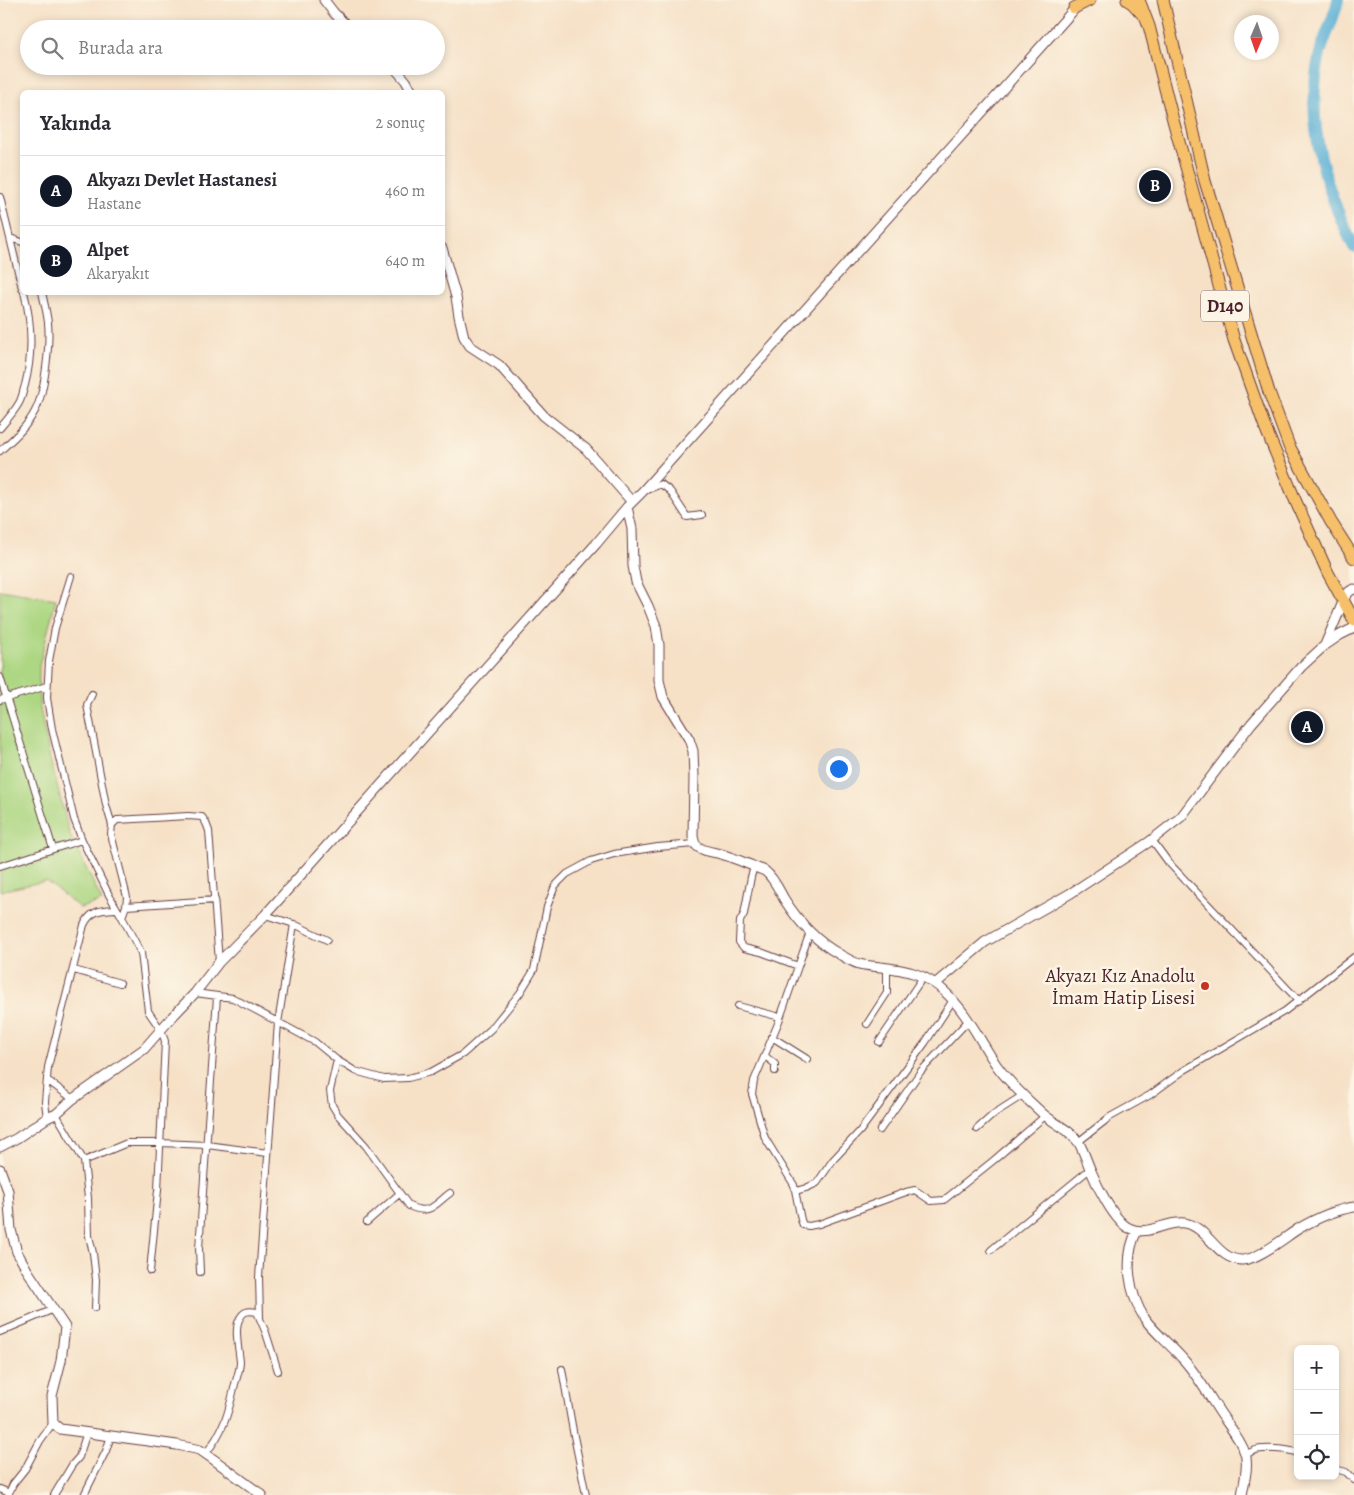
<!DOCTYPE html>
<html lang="tr">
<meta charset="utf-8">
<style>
body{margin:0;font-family:Alegreya,serif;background:#f7f7f7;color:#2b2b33}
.controls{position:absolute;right:15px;bottom:15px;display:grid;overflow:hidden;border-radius:8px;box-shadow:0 2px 8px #0003}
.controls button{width:45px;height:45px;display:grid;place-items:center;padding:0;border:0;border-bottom:1px solid #e1e1e2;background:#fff;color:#2b2b33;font:25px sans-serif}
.compass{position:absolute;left:1234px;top:15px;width:45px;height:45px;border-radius:50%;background:#fff;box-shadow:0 2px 8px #0003;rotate:182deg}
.you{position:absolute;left:838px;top:768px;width:18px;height:18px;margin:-12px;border:4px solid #fff;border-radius:50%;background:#1a73e8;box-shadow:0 0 0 8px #1a73e833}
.badge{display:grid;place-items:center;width:32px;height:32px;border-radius:50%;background:#111827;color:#fff;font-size:16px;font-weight:700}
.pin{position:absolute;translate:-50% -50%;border:2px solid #fff;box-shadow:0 1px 5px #0006}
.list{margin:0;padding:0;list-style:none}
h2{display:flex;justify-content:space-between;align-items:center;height:65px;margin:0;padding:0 20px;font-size:21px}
h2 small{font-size:16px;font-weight:400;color:#7c7c81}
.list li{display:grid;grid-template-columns:32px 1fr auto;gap:15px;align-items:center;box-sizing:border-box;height:70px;padding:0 20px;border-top:1px solid #e1e1e2}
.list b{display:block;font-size:19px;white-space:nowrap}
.list p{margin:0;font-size:16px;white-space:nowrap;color:#7c7c81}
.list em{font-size:16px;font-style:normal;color:#7c7c81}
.icon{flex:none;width:28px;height:28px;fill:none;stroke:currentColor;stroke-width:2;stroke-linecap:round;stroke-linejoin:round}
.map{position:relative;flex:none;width:1354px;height:1495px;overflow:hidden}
.search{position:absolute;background:#fff;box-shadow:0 2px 8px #0003;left:20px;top:20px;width:425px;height:55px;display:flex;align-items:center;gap:12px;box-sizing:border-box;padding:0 18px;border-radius:28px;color:#7c7c81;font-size:19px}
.panel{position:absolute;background:#fff;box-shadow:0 2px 8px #0003;left:20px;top:90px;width:425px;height:205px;border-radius:8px}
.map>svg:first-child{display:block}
</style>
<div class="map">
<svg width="1354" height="1495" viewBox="0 0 1354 1495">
<rect width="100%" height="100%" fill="#fcf5e5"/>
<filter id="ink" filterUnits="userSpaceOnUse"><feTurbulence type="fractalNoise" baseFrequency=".02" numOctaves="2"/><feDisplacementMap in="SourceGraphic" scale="10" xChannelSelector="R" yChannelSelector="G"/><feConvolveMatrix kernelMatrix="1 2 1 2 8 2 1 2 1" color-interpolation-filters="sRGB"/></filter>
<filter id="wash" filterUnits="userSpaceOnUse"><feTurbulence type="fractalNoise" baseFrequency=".0096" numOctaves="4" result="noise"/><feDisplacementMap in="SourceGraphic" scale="20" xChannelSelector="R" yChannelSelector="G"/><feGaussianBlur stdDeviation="1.12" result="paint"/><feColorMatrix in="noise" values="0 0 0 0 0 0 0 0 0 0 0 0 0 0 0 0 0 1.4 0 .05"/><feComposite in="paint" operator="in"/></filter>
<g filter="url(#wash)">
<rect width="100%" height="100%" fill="#f6e1c7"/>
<!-- green -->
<path fill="#add783" stroke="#7c7b57" d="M0 590 56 599 39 666V703L50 759 70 835 102 901 80 908 46 881 0 891Z"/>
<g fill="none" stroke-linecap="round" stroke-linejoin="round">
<!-- river -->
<path stroke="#59afd6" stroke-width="12" d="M1338 0C1334 20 1323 38 1319 58 1305 122 1325 190 1354 247"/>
</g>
</g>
<g filter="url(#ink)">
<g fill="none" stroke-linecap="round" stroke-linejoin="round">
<!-- minor casing -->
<g stroke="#643c42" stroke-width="8">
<path id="minor" d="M0 197 22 288
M10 238 22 242
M0 428C7 420 14 412 19 403 22 398 23 391 25 385 33 354 32 323 24 292
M0 451C13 439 27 427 35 411 45 393 50 343 48 323 47 313 44 302 42 292
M644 491 661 484 670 491 687 517 702 515
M71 576 55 628 49 661 47 698 52 729 74 819 82 840 109 895 122 917 141 953 148 1011 161 1030 165 1041 158 1190 150 1271
M0 677 53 849
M92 694 87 705 106 805 112 825
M0 700 47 686
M1152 840 1169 863 1299 1001
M0 866 82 840
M754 867 751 877 744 914 740 921 739 942 744 948 761 952 798 966
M126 906 215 900
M265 915 294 924 327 940
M122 917 126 906 127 897 111 834 112 825 117 820 188 816 202 817 206 823 209 831 219 962
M810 932 779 1021 754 1081 752 1094 765 1138 794 1185 801 1220 803 1225 809 1226 819 1224 906 1192 915 1190 931 1201 944 1200 994 1160 1045 1116
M74 970 120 983
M195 993 233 998 315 1042 337 1060 355 1071 384 1079 408 1078 431 1072 463 1054 491 1029 520 993 534 970 547 907 555 886 567 874 591 861 614 854 658 847 695 844
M738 1006 780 1017
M867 1024 887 993V968
M772 1037 807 1059
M879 1042 923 977
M765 1056 775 1064V1071
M337 1060 330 1091 332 1105 338 1115 366 1146 409 1206C430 1216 435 1204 450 1193
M47 1080 73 1099
M56 1114 84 1161 88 1198 89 1236 93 1253 96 1280 95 1308
M47 1118 45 1102 48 1067 84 925C91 910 101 910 117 909
M977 1129 995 1113 1023 1095
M880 1130 921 1071 969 1020
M1078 1142 1110 1117 1150 1095 1183 1071 1285 1011 1354 957
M84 1161 127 1143H161L207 1145 268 1153
M796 1191 806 1188 817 1183 833 1160 860 1131 925 1043 953 1000
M367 1222 399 1194
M991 1250 1090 1169
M200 1272 199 1248 217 997
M260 1318 259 1277 278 1023 294 924
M0 1332 54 1309
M562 1369 573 1431 586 1495
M205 1454C224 1432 229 1411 235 1384 237 1377 240 1369 240 1362 239 1350 234 1330 239 1320 243 1311 248 1310 257 1312L266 1333 278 1371
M1246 1455C1248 1454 1250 1452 1253 1451 1263 1447 1288 1449 1298 1453
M1335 1469 1346 1472 1354 1480
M0 1489 9 1493 13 1484 25 1469 40 1441 53 1423
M54 1495 72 1465 79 1457 87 1432
M84 1495 106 1451 111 1436"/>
</g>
<!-- tertiary casing -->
<g stroke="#643c42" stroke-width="11">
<path id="tertiary" d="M324 0 334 13 350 29
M393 66 406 81 412 92
M442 248 456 297 459 316 464 337 470 346 499 365 544 416 586 449 632 502
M627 507 632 529 633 566 636 582 648 606 656 626 659 645V680L663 697 689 739 693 751 694 777 693 837C694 839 694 843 696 845 702 852 716 852 724 855 734 858 743 862 753 866 756 868 761 869 765 871 774 878 779 890 784 899 798 921 817 942 839 954 846 958 852 962 859 964 866 966 874 966 881 967 906 970 924 973 944 991 967 1012 980 1041 997 1066 1010 1084 1026 1098 1042 1113 1054 1124 1070 1129 1079 1143 1084 1152 1087 1162 1091 1171 1097 1186 1115 1222 1129 1228 1148 1237 1164 1221 1184 1223 1208 1226 1216 1259 1241 1260 1256 1261 1284 1238 1298 1229 1315 1219 1334 1210 1354 1207
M1325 645 1346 595 1350 591 1354 589
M935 984 985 942 1071 893 1149 842 1181 817 1251 724 1301 667 1324 646 1340 635 1354 628
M0 1147 17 1138 47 1118 56 1114 73 1099 144 1049 172 1017 195 993 219 962 265 915 596 544 627 507 642 492 1079 4
M0 1169 8 1191 11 1230 17 1252 27 1270 65 1327 61 1361 52 1396 53 1423 60 1429 177 1445 200 1450 213 1459 262 1495
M1137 1231C1123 1258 1129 1294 1145 1319 1155 1333 1171 1345 1182 1358 1197 1374 1207 1393 1219 1411 1228 1425 1240 1438 1245 1453 1249 1465 1244 1483 1242 1495"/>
</g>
<!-- trunk casing -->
<g stroke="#643c42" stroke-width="13">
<path id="trunk" d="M1127 0 1132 3 1142 14
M1139 0 1149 26 1173 120 1234 340 1265 427 1296 502 1328 573 1354 620
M1163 0 1205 181 1269 392 1289 446 1331 522 1354 558
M1074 8 1090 0"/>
</g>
<!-- minor -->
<use href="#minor" stroke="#fff" stroke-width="6"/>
<!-- tertiary -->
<use href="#tertiary" stroke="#fff" stroke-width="9"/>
<!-- trunk -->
<use href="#trunk" stroke="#f6c06b" stroke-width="11"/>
</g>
</g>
<!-- markers -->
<circle fill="#c8321e" stroke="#fcf5e5" stroke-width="2" cx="1205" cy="986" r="5"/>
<g text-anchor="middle" stroke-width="5" stroke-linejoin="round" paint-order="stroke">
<!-- shield labels -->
<rect fill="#fcf5e5" stroke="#7f5f63" stroke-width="1" x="1201" y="290.5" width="48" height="31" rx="4"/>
<g font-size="18" font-weight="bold" fill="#4a1f2b">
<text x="1225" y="312">D140</text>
</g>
<!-- poi labels -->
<g font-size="19" fill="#4a1f2b" stroke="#fcf5e5" text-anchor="end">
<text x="1195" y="982">Akyazı Kız Anadolu<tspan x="1195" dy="22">İmam Hatip Lisesi</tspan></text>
</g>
</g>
</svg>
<div class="controls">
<button>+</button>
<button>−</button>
<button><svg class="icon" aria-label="locate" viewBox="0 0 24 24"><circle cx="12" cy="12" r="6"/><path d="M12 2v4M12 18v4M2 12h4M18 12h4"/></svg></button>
</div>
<svg class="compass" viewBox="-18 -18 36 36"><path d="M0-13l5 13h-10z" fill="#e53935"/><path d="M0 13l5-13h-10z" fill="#7c7c81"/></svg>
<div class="you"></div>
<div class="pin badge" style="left:1307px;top:727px">A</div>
<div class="pin badge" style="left:1155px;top:186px">B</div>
<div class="search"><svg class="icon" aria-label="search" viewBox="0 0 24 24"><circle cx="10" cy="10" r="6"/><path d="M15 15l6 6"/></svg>Burada ara</div>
<section class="panel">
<h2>Yakında<small>2 sonuç</small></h2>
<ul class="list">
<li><span class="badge">A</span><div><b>Akyazı Devlet Hastanesi</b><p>Hastane</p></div><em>460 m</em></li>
<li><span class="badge">B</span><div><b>Alpet</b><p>Akaryakıt</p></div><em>640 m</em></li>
</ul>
</section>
</div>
